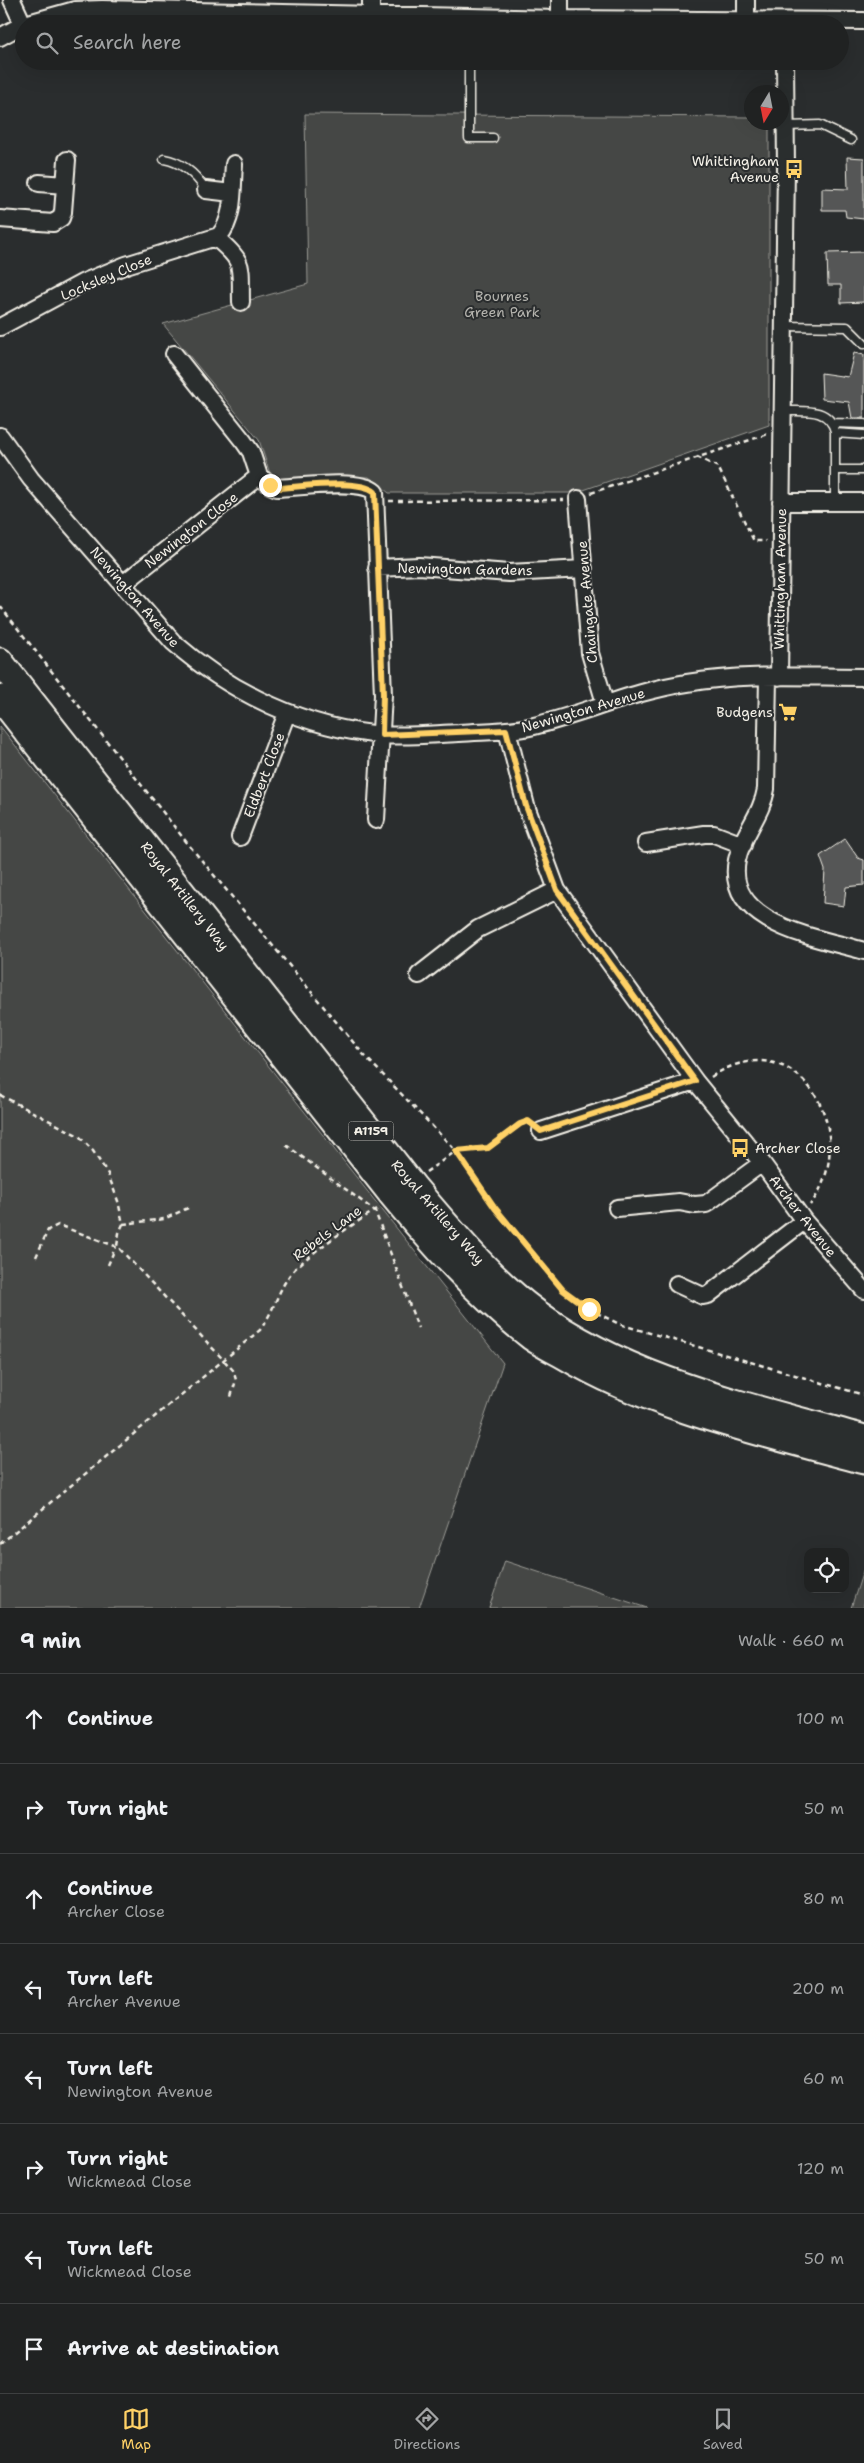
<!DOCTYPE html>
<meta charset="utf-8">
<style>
body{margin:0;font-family:"Shantell Sans",sans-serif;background:#2d2f2f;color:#f1f3f6}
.controls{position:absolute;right:15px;bottom:15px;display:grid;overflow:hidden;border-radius:10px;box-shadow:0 5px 20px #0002}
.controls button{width:45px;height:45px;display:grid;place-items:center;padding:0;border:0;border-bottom:1px solid #3d3f40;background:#202222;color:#f1f3f6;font:25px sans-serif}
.compass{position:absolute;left:744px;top:85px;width:45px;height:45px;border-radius:50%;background:#202222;box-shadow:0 5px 20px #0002;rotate:190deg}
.stop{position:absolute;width:15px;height:15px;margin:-11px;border:4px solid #ffd166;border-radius:50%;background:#fff}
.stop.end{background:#ffd166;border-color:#fff;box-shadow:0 1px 5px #0008}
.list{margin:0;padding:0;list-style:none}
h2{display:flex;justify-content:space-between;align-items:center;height:65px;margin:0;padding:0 20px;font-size:21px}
h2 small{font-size:16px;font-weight:400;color:#a2a4a5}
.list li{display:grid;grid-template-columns:32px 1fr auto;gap:15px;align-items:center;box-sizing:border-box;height:90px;padding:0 20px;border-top:1px solid #3d3f40}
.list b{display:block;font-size:19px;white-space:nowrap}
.list p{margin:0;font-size:16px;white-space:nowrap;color:#a2a4a5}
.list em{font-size:16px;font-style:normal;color:#a2a4a5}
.icon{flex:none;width:28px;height:28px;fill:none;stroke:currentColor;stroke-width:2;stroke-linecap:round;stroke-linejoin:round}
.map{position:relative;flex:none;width:864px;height:1608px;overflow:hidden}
.search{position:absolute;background:#202222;box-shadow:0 5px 20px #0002;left:15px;right:15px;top:15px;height:55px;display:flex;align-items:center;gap:12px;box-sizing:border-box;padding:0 18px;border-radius:28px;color:#a2a4a5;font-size:19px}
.sheet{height:785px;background:#202222}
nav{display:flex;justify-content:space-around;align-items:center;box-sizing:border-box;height:70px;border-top:1px solid #3d3f40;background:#202222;font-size:14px;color:#a2a4a5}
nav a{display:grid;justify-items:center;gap:2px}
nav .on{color:#ffd166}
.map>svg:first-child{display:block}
</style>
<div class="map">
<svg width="864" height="1608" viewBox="0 0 864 1608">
<rect width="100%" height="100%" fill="#2a2d2e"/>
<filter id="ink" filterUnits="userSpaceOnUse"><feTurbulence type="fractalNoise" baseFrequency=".02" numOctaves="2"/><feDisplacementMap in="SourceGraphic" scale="10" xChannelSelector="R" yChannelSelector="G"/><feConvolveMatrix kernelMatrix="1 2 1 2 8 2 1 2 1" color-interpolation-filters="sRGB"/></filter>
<g filter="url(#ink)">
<!-- green -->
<path fill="#444645" stroke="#9c9c96" d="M305 114 751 117 752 122 769 123V425L575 493H389L369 477 272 480 259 440 163 324 308 284Z
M0 726 503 1363 419 1608H0Z
M505 1561 647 1608H489Z
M864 1568V1608H851Z"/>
<!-- building -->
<path fill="#555756" stroke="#f4f1e8" d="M847 157 864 158V219L846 217 845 210H822V188L848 189Z
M864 252V302L841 303V285H828L827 253Z
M854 353 864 355V418H852L849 402 822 399 821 373 848 377Z
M845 839 858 858 864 860V885L846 887 844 906 823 903 825 870 820 856Z"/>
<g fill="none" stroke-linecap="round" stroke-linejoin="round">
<!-- lane casing -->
<g stroke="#f4f1e8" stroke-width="11">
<path id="lane" d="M469 61V138H493
M786 126 820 125 851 140
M164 159C182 162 196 175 206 190
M783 326 847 327 864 344
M781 411C803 412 828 406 835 431V502
M833 423 864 424
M835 433 864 435
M835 470H862L864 468"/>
</g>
<!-- street casing -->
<g stroke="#f4f1e8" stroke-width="20">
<path id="street" d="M12 0 23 24
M371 16V0
M560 19V0
M746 22V0
M25 24 75 10 102 9 560 19 864 21
M0 37 24 24
M39 183 65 185
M206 190 232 193
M0 219 53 223 61 218 63 212 67 160
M216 238C246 263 240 265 241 302
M0 327 82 283 126 265 219 236C235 218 232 187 234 164
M0 436 31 479 173 642C231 693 306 729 384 735 409 737 434 734 459 733 484 731 510 732 534 726 586 713 634 691 687 683 745 673 805 677 864 677
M259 476 270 485 277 488C299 487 360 478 375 492L383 695 376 820
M578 499 590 653 605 703
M781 502H864
M377 568 419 566 509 573 584 569
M123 584 259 476 251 452 244 442 174 354
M768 677 766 789C762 815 742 834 737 860 724 925 820 938 864 951
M779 677 786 168 785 61
M507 730 526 806 557 890 695 1081 762 1163 804 1221 864 1290
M240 837 287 713
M646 843 704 834H714L743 845
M419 975 478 929 557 890
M541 1131 695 1081
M617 1208 679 1202 695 1205 706 1204 762 1163
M677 1284 703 1296 708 1295 804 1221"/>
</g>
<!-- primary casing -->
<g stroke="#f4f1e8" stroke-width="29">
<path id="primary" d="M0 661 415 1188C452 1231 489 1277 536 1312 632 1382 752 1406 864 1438
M0 698 391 1194C434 1246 477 1295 531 1337 541 1344 553 1350 564 1356 655 1410 763 1433 864 1461"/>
</g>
<!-- path -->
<path stroke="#f4f1e8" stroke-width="2.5" stroke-dasharray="5 4" stroke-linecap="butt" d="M697 457 718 467 754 541H766
M591 493 768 434
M389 501 564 500
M0 606 188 844 363 1054 456 1151 495 1208 563 1290 589 1309 619 1324 864 1395
M711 1077C799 1018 864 1136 810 1205
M0 1095 79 1136 93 1151 108 1174 118 1201 123 1224 119 1233 117 1246 233 1370 236 1380 230 1400
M286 1145 375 1211 418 1328
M426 1172 456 1151 488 1148 520 1124 530 1123
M123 1224 164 1219 188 1208
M36 1257 48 1230 58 1225 115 1246
M108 1265 116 1246
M0 1544 260 1330C274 1311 277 1293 289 1276 300 1259 359 1220 379 1208"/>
<!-- lane -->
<use href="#lane" stroke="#2a2d2e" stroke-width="8"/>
<!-- street -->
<use href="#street" stroke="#2a2d2e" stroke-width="16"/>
<!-- primary -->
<use href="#primary" stroke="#2a2d2e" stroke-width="25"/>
</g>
</g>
<g fill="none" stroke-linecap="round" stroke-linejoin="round" filter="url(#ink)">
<!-- route -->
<path stroke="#ffd166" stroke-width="6" d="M270 485 277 488C300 487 359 478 375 492L383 694 382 735 506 730 526 806 557 890 695 1081 541 1131 528 1121 520 1124 488 1148 456 1151 495 1208 563 1290 589 1309"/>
</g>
<!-- icons -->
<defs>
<g id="bus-bare" transform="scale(1.5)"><path d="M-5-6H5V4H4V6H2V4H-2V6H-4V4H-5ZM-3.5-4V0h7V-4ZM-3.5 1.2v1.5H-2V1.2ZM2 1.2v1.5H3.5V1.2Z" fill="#ffd166" stroke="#2a2d2e" stroke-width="2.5" paint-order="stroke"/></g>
<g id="supermarket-bare" transform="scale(1.5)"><path d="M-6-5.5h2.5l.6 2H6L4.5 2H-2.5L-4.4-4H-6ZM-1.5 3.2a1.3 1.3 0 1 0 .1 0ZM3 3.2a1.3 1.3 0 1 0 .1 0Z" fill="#ffd166" stroke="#2a2d2e" stroke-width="2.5" paint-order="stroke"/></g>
</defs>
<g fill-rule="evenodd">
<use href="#bus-bare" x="794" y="169"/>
<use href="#supermarket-bare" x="788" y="712"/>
<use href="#bus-bare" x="740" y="1148"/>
</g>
<g text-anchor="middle" stroke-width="4" stroke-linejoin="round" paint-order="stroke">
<!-- shield labels -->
<rect fill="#2a2d2e" stroke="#b7b6b0" stroke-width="1" x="348.5" y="1121.5" width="45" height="19" rx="4"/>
<g font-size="12" font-weight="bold" fill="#f4f1e8">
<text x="371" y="1135">A1159</text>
</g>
<!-- poi labels -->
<g font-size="14" fill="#f4f1e8" stroke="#2a2d2e" text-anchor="end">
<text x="779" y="166">Whittingham<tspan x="779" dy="16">Avenue</tspan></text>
<text x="773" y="717">Budgens</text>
<text x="755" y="1153" text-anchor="start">Archer Close</text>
</g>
<!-- street labels -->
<g font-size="14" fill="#f4f1e8" stroke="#2a2d2e">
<text transform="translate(106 277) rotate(-23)" y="5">Locksley Close</text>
<text transform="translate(191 530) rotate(-38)" y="5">Newington Close</text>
<text transform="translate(465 569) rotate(1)" y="5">Newington Gardens</text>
<text transform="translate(780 579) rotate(-89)" y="5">Whittingham Avenue</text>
<text transform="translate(135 597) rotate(49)" y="5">Newington Avenue</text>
<text transform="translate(587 602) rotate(-95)" y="5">Chaingate Avenue</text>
<text transform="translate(583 710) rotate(-16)" y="5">Newington Avenue</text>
<text transform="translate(264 775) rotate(-69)" y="5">Eldbert Close</text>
<text transform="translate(185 896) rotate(52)" y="5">Royal Artillery Way</text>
<text transform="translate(438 1212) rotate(49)" y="5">Royal Artillery Way</text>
<text transform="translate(803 1216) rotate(52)" y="5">Archer Avenue</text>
<text transform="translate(327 1233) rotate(-37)" y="5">Rebels Lane</text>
</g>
<!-- park labels -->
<g font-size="14" fill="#b6b5af" stroke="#2a2d2e">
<text x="502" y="301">Bournes<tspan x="502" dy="16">Green Park</tspan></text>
</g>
</g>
</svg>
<div class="controls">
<button><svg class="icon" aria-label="locate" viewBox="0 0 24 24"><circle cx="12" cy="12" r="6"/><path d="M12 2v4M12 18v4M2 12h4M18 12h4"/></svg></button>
</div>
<svg class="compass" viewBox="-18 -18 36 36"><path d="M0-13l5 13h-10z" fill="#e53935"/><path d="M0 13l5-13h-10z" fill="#a2a4a5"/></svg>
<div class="stop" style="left:589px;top:1309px"></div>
<div class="stop end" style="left:270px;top:485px"></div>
<div class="search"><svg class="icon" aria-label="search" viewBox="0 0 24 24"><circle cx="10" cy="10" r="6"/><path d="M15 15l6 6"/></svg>Search here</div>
</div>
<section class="sheet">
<h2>9 min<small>Walk · 660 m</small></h2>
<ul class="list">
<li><svg class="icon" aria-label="ahead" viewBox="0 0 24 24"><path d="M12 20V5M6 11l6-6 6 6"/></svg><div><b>Continue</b></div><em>100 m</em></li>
<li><svg class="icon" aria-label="right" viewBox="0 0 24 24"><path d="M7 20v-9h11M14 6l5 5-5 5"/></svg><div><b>Turn right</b></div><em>50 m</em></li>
<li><svg class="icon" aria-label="ahead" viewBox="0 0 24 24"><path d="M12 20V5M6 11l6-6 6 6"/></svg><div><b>Continue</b><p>Archer Close</p></div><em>80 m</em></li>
<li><svg class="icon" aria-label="left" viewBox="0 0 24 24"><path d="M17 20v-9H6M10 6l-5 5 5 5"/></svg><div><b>Turn left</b><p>Archer Avenue</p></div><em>200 m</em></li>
<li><svg class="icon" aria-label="left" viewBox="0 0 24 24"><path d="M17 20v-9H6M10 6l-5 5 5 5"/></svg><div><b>Turn left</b><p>Newington Avenue</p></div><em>60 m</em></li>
<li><svg class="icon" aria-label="right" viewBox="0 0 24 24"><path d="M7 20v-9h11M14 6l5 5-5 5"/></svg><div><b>Turn right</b><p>Wickmead Close</p></div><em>120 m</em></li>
<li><svg class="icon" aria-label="left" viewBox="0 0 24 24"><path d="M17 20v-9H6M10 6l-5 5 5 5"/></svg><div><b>Turn left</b><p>Wickmead Close</p></div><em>50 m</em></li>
<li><svg class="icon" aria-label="arrive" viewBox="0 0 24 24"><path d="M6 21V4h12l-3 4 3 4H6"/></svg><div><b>Arrive at destination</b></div></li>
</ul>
</section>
<nav>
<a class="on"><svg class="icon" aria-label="map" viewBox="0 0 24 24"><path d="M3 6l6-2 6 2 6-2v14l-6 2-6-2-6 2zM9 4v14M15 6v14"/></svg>Map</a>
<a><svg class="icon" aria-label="directions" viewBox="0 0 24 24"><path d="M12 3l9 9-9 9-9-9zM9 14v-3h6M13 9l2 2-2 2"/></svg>Directions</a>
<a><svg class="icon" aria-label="saved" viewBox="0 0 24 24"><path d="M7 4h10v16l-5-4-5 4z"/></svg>Saved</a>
</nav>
